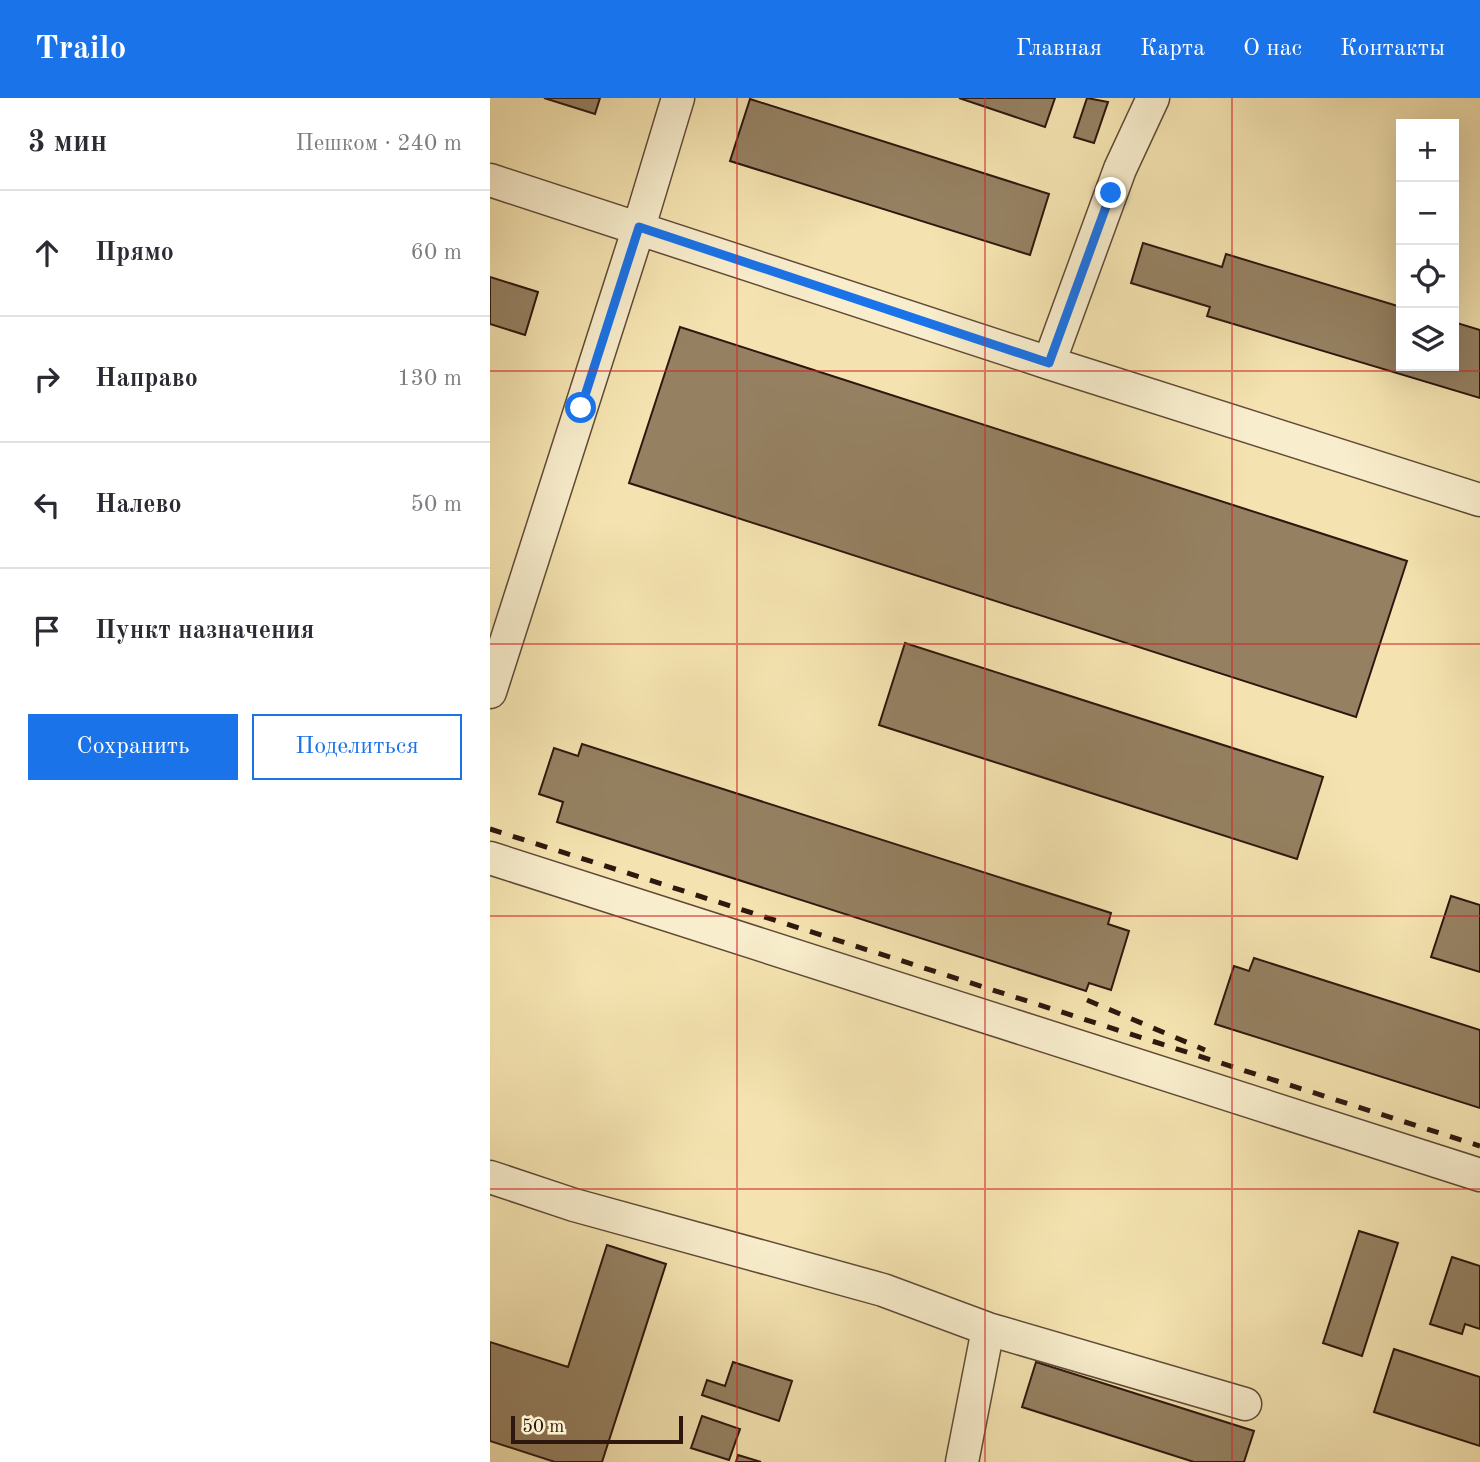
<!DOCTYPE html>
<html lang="ru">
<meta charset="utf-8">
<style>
body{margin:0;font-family:"Old Standard TT",serif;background:#f7f7f7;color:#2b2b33}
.controls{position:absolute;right:21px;top:21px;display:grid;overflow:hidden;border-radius:0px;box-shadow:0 7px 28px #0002}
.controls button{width:63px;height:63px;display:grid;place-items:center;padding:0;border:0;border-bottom:2px solid #e1e1e2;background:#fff;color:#2b2b33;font:35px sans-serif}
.scale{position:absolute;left:21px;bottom:18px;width:172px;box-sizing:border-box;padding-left:7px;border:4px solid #2e170e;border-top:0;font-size:19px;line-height:24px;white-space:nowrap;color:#2e170e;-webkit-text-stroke:5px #f8edcc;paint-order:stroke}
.stop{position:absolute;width:21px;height:21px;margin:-16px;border:5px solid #1a73e8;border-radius:50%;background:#fff}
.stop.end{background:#1a73e8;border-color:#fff;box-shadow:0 2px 7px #0008}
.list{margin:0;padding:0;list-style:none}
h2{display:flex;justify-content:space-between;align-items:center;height:91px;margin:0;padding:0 28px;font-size:30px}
h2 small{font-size:23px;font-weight:400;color:#7c7c81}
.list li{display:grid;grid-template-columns:46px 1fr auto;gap:21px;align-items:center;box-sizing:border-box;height:126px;padding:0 28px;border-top:2px solid #e1e1e2}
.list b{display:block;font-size:26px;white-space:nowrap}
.list em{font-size:23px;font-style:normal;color:#7c7c81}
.actions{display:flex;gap:14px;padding:21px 28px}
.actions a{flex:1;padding:16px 0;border:2px solid #1a73e8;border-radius:0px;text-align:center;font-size:24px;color:#1a73e8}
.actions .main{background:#1a73e8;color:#fff}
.icon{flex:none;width:38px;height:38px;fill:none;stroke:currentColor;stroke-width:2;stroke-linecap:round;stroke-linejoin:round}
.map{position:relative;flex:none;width:990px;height:1364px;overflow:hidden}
header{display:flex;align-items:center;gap:42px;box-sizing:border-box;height:98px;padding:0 35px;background:#1a73e8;color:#fff}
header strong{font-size:33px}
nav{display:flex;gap:38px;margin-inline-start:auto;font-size:24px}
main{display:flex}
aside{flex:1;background:#fff}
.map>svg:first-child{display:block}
</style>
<header>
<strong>Trailo</strong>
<nav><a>Главная</a><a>Карта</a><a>О нас</a><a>Контакты</a></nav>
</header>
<main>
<aside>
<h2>3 мин<small>Пешком · 240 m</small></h2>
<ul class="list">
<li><svg class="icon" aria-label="ahead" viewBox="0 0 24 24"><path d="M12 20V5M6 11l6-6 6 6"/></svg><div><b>Прямо</b></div><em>60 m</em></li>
<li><svg class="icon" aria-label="right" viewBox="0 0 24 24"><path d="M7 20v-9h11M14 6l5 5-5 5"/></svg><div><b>Направо</b></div><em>130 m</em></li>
<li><svg class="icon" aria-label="left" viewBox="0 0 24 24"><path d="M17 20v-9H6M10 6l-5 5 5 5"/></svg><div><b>Налево</b></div><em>50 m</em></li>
<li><svg class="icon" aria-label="arrive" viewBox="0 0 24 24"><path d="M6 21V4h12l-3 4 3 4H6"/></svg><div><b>Пункт назначения</b></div></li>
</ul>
<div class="actions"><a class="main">Сохранить</a><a>Поделиться</a></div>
</aside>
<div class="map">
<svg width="990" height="1364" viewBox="0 0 990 1364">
<rect width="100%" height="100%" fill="#f4e3b0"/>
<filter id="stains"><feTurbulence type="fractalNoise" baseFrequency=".00286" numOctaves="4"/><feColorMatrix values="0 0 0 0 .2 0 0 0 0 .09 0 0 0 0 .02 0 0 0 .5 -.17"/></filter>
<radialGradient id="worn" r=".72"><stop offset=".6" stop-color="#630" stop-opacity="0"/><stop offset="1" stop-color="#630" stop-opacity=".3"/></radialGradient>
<!-- building -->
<path fill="#958162" stroke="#2e170e" stroke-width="2" d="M54 0H110L105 16Z
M469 0H565L555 29Z
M597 0 618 4 604 45 584 39Z
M260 1 559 96 540 157 240 63Z
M653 145 732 169 736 156 911 209V268H964V224L990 232V300L717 218 720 209 641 185Z
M0 179 48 194 35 237 0 226Z
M190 229 917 463 866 619 139 385Z
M415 545 833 679 807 761 389 627Z
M92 646 621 815 618 826 639 833 621 892 599 885 596 893 67 724 73 704 49 696 64 650 88 658Z
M961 798 990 807V874L941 859Z
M764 860 990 932V1010L725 926 744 868 759 873Z
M869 1133 908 1145 872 1258 833 1245Z
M117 1147 176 1166 112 1364H65L0 1343V1244L78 1269Z
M962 1159 990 1168V1231L975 1226 972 1236 940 1226Z
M904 1251 990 1279V1348L884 1314Z
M243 1264 302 1283 289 1323 212 1297 217 1282 235 1288Z
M546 1264 764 1333 754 1364H704L532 1309Z
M212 1318 250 1331 239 1362 201 1350Z
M248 1357 271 1364H246Z"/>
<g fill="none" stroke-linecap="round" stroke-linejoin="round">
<!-- minor casing -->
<g stroke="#604a36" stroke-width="35">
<path id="minor" d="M0 82 559 265 990 402
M559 265 630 71 663 0
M0 594 149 129 188 0
M0 760 990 1077
M0 1079 84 1107 393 1192 498 1231 755 1306
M472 1364 498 1231"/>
</g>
<!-- minor -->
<use href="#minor" stroke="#f8edcc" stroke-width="32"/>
<!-- rail -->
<path stroke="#2e170e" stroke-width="5" stroke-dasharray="12 12" stroke-linecap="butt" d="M0 731 990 1048
M597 902 715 952"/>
</g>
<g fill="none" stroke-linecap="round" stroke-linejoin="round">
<!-- route -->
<path stroke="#1a73e8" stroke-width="9" d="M91 310 149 129 559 265 621 95"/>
</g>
<!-- grid -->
<path fill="none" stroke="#d62828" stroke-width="2" stroke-opacity="0.55" d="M247 0V1364M495 0V1364M742 0V1364M0 273H990M0 546H990M0 818H990M0 1091H990"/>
<rect width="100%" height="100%" filter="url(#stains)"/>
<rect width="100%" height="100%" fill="url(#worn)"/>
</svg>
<div class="controls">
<button>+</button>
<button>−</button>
<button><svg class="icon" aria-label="locate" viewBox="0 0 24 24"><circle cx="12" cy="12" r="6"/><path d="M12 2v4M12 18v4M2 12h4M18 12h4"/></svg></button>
<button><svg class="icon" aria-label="layers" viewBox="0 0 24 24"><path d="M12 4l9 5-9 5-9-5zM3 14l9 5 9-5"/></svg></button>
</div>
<div class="scale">50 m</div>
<div class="stop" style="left:91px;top:310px"></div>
<div class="stop end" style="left:621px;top:95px"></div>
</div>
</main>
